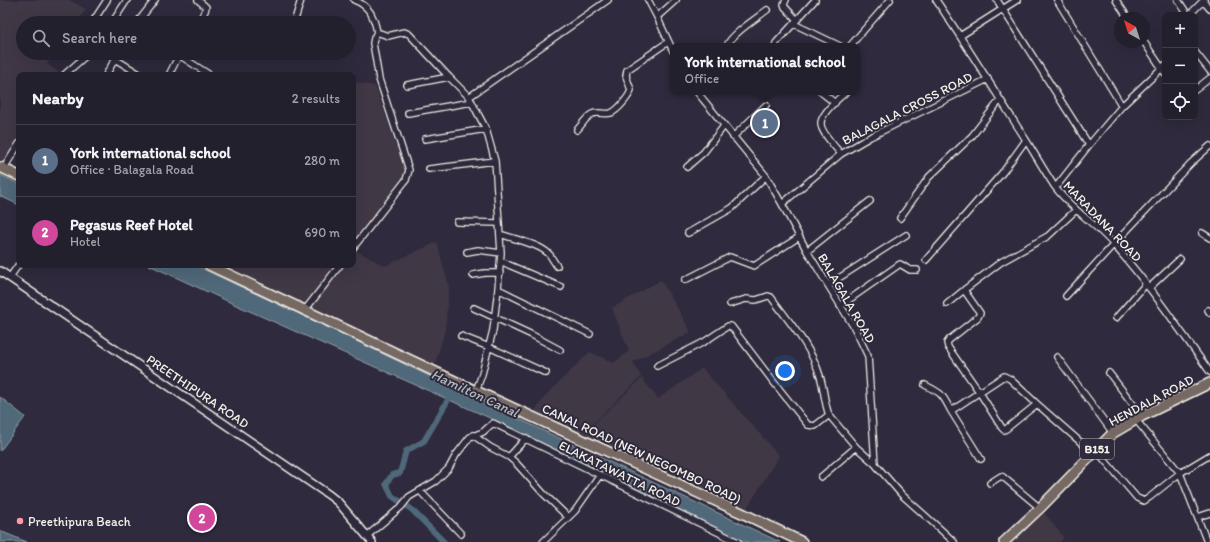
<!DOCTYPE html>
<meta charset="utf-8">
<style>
body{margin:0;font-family:Itim,sans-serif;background:#2f2d3a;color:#f1f3f6}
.controls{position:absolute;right:12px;top:12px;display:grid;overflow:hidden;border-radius:8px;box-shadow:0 4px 16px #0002}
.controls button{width:36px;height:36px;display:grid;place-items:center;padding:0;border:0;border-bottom:1px solid #403e4a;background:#23202e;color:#f1f3f6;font:20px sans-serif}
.compass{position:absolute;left:1114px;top:12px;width:36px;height:36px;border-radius:50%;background:#23202e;box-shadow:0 4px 16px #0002;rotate:321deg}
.you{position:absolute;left:785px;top:371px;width:14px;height:14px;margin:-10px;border:3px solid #fff;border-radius:50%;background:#1a73e8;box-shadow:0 0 0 6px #1a73e833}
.badge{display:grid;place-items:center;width:26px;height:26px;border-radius:50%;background:#d93025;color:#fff;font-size:13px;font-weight:700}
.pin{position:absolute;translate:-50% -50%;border:2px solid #fff;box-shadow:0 1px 4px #0006}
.popup{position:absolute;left:670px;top:43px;width:190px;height:52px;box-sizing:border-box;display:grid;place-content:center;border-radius:8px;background:#23202e;filter:drop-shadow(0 1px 3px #0005);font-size:13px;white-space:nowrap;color:#a3a3aa}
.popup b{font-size:15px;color:#f1f3f6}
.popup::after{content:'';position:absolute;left:50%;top:100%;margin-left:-8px;border:8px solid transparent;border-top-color:#23202e}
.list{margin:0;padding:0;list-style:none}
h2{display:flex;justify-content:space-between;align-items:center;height:52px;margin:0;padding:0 16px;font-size:17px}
h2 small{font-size:13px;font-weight:400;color:#a3a3aa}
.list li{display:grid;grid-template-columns:26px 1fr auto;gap:12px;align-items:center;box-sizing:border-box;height:72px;padding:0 16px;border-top:1px solid #403e4a}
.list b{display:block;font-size:15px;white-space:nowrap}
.list p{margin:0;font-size:13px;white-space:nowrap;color:#a3a3aa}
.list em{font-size:13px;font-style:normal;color:#a3a3aa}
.icon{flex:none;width:22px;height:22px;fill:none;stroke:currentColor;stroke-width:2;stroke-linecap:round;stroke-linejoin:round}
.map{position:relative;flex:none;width:1210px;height:542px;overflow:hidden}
.search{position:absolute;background:#23202e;box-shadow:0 4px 16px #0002;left:16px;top:16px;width:340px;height:44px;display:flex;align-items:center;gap:10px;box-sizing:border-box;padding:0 14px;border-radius:22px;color:#a3a3aa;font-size:15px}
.panel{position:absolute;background:#23202e;box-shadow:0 4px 16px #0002;left:16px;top:72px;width:340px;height:196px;border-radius:8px}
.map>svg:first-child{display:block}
</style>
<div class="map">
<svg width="1210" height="542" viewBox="0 0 1210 542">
<rect width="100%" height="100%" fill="#2f2a3d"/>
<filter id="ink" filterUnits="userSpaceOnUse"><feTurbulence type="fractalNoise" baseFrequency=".025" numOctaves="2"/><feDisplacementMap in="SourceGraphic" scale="8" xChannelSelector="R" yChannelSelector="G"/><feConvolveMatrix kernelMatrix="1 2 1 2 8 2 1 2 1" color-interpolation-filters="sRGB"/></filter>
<g filter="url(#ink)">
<!-- built -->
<path fill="#413945" d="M0 0H69L86 9 76 23H23V53H55L47 64 61 74 60 75H19V139L4 163 0 161Z
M353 82 375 86 406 173 353 244Z
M437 242 449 287 445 330 434 368 216 265H353V249L385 266Z
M661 280 691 332 633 362 641 377 579 437 532 415 546 395 590 352 614 363 629 351 612 308Z
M702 368 779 456 744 513 580 437 642 378 658 399Z
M1043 511 1064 538 1060 542H1010Z"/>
<!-- water -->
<path fill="#50687a" stroke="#929fa6" d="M0 175 19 184V205L0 196Z
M149 265H194L310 319 563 440 780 542H745L492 419 236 305Z
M0 397 25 417 0 451Z
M0 531 27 542H0Z"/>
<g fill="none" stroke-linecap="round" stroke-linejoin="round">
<!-- canal -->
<path stroke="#50687a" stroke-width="6" d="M444 542 411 509 392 496 386 484 392 475 400 473 406 451 424 441 452 393"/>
<!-- minor casing -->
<g stroke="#f4f1e8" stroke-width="8">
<path id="minor" d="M198 0 206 7 205 11 198 23
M354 0C370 6 374 17 377 32L388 36 404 32 409 34 449 77 469 97 486 129 495 161 501 253 498 289 493 330 482 374 476 391
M648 0 657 17 673 51
M786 0 784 4 785 7 797 20
M936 0C967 46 996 93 1026 140 1036 156 1045 172 1055 187 1071 209 1095 223 1113 244 1149 284 1179 329 1210 372
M997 0 1089 145
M1057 0 1122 106
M1116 0 1128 18
M1178 0 1188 15
M1203 1 1210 9
M1189 15 1204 0
M657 17 676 0
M92 23 107 0
M112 23 127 0
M137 23 155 0
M294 23 301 0
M794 24 840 46
M960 36 1017 0
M1144 42 1165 73
M727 46C730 35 757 18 767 10
M775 46 776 43 815 0
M850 46 890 0
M1195 52 1210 71
M179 55 210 75
M115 59 118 53
M64 75 89 53
M106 75 115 59 141 75
M169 75 180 53
M407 85 449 77
M1195 90 1210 78
M697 92 766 176 782 204 807 251 855 329 868 356 875 464 902 495 939 528 954 542
M821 92 835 103
M469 97 608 0
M408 113 472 102
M577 130C582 125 586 117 592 114 598 111 605 115 611 113 618 110 629 97 631 90L626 76 627 70 668 42
M733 137 766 105
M425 139 486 129
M841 154C836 148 820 131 821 123 821 114 839 98 846 92
M687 167 704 152 724 126
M4 168 19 144
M429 169 495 161
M1056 187 1089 145 1122 106 1165 65
M782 204 841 154 870 137 988 79
M900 218 929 177 972 136 1000 100
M457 222 499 223
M688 233 732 208 766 176
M1202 233 1210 238
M500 234C514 239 540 244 550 255 552 259 555 263 557 266
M353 248 406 180 409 170 379 79 373 43 374 38 377 32
M807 251 870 201
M467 252 478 250 501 253
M926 260 1003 172 1026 140
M501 261 509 265 561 287
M473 275 485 273H500
M10 277 19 264
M685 280 730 257 754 266 799 237
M828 285 906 235
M1149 288 1180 259
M498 289 590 334
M964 290 980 313 978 317 949 340 947 343 948 347 980 393 1002 428 1004 430 1006 429 1037 404 1093 453
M1066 296 1114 244 1191 163 1210 146
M730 304 746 299 756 300 768 296 771 297C789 322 811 346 820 376 824 388 824 402 829 415L856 447 875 464
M947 304 964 290 1001 262 1048 236 1076 210
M840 306 900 264 910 270H917
M474 308 532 335 560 350
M305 310 340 265
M1208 310 1210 313
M1116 318 1146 284
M461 336 489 347 546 373
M1057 357 1113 433
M657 366 704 342 728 326H731L772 380 808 425 815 426 829 415
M1109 373 1142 416
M925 385C943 394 942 394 951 411
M1136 420 1180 473 1207 542
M473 435 490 447 509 457 516 463 543 493 568 517
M1096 450 1137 498 1144 501 1150 497 1180 473 1210 455
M509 457 526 438
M981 459 951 411 1004 376 1010 379 1037 404
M821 477 856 447
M990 483 1001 476 1003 477 1040 508
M420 491 461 534
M1198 517 1210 513
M367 536 401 507 409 497 436 481 449 468 456 455 470 437 483 432 493 423 738 542
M543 542 575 511 600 475"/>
</g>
<!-- tertiary casing -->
<g stroke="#f4f1e8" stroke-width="10">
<path id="tertiary" d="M0 271 329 495 338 502 372 542"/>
</g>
<!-- primary casing -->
<g stroke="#f4f1e8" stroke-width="12">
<path id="primary" d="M0 167 19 176
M209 265 476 391 744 514 802 542
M1004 542 1040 508 1113 433 1142 416 1210 383"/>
</g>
<!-- minor -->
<use href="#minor" stroke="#2f2a3d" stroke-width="5.5"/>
<!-- tertiary -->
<use href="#tertiary" stroke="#2f2a3d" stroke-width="7"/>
<!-- primary -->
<use href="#primary" stroke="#766964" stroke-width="9"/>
</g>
</g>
<!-- markers -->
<circle fill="#ff9aa2" stroke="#2f2a3d" stroke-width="1.5" cx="20" cy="521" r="4"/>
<g text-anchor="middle" stroke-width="4" stroke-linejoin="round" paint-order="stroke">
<!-- shield labels -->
<rect fill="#2f2a3d" stroke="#b9b5b5" stroke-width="1" x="1080" y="439" width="34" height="20" rx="3"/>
<g font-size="12" font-weight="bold" fill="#f4f1e8">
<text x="1097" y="453">B151</text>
</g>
<!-- street labels -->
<g font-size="13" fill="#f4f1e8" stroke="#2f2a3d">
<text transform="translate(907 108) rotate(-27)" y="5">BALAGALA CROSS ROAD</text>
<text transform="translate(1103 221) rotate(46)" y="5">MARADANA ROAD</text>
<text transform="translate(847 298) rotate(60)" y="5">BALAGALA ROAD</text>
<text transform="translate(198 391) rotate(34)" y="5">PREETHIPURA ROAD</text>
<text transform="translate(1151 400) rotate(-28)" y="5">HENDALA ROAD</text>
<text transform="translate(642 453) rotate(25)" y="5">CANAL ROAD (NEW NEGOMBO ROAD)</text>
<text transform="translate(620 473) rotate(26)" y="5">ELAKATAWATTA ROAD</text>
</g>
<!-- poi labels -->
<g font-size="13" fill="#f4f1e8" stroke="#2f2a3d" text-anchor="start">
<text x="28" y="526">Preethipura Beach</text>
</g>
<!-- water labels -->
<g font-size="14" font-style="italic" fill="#b2babc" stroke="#2f2a3d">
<text transform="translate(475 393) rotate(25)" y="5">Hamilton Canal</text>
</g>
</g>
</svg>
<div class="controls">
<button>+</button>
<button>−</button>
<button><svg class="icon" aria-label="locate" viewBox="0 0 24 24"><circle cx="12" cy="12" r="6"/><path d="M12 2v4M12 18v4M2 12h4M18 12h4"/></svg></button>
</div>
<svg class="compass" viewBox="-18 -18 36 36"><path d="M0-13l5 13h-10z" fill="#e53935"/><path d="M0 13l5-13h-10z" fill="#a3a3aa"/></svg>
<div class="you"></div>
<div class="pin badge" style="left:765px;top:123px;background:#5c6f8a">1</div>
<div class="popup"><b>York international school</b>Office</div>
<div class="pin badge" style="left:202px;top:518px;background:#d1479c">2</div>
<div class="search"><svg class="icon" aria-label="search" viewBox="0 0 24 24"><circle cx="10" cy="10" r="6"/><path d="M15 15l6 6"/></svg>Search here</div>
<section class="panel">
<h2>Nearby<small>2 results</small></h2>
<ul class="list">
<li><span class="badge" style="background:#5c6f8a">1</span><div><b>York international school</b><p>Office · Balagala Road</p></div><em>280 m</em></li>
<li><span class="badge" style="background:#d1479c">2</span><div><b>Pegasus Reef Hotel</b><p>Hotel</p></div><em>690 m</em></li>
</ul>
</section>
</div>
